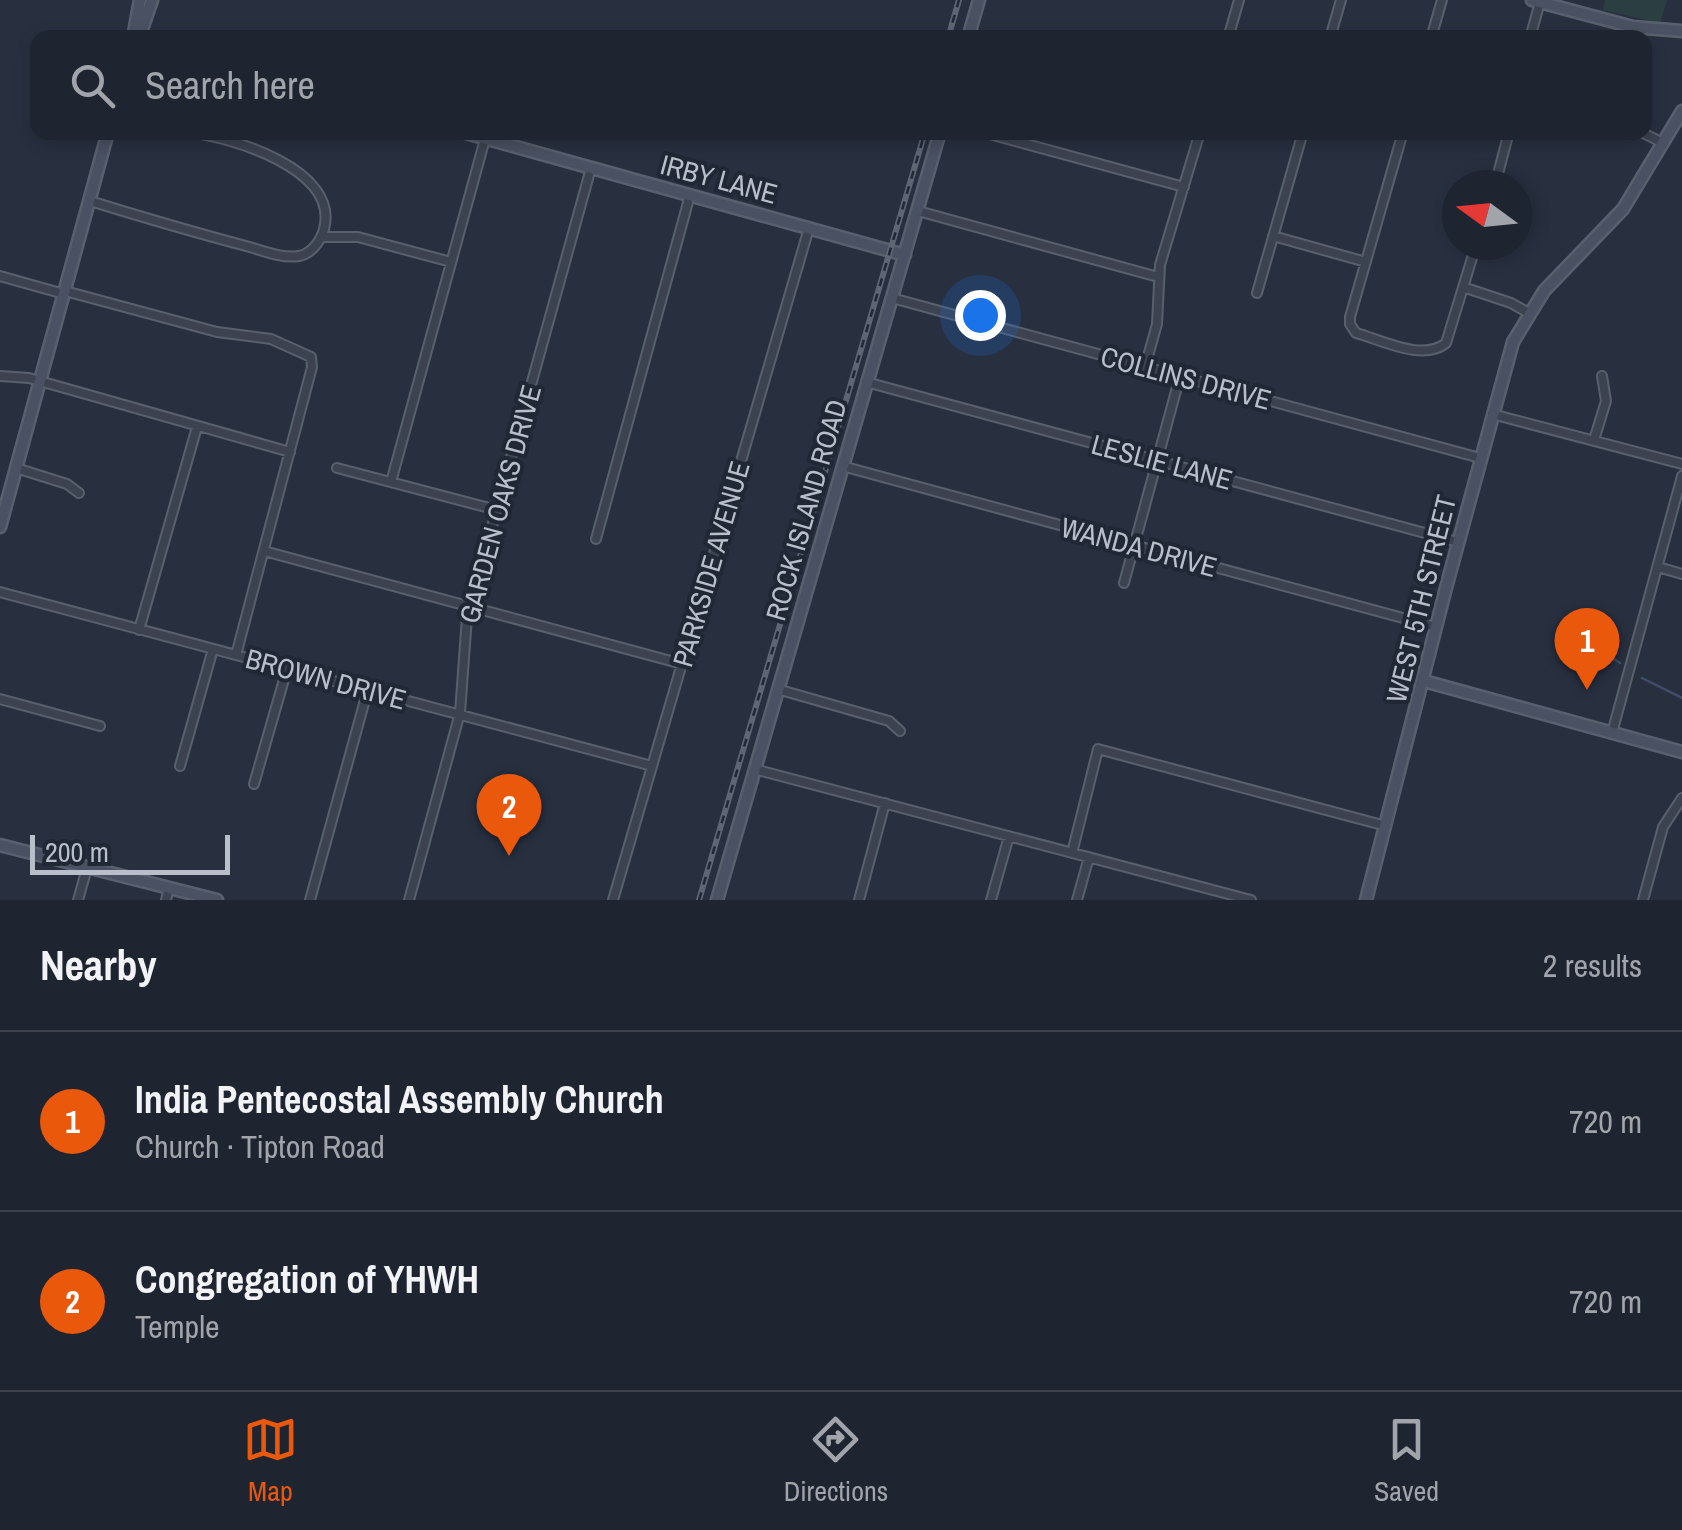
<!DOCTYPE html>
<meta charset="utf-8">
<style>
body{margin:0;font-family:"Archivo Narrow",sans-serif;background:#2b303c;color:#f1f3f6}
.compass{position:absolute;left:1442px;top:170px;width:90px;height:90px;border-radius:50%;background:#1e2430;box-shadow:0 5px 15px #0003;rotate:285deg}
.scale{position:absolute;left:30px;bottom:25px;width:200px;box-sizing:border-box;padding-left:10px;border:5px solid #b8beca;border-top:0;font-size:28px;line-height:35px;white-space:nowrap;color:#b8beca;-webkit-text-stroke:8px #202735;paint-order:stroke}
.you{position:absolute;left:980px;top:315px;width:35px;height:35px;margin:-25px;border:8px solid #fff;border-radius:50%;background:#1a73e8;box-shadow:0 0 0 15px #1a73e833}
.badge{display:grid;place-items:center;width:65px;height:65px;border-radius:50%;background:#ea580c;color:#fff;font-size:32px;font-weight:700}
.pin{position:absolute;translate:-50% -82px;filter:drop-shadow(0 2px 5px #0008)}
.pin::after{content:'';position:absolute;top:52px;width:35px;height:30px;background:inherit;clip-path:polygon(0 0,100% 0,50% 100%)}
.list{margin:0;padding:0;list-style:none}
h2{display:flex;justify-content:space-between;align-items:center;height:130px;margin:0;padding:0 40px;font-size:42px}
h2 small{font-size:32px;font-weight:400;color:#a1a4ab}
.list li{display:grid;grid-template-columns:65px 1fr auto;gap:30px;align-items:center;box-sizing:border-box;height:180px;padding:0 40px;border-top:2px solid #3c414c}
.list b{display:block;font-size:38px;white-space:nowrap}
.list p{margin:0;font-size:32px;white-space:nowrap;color:#a1a4ab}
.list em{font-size:32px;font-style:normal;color:#a1a4ab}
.icon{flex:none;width:55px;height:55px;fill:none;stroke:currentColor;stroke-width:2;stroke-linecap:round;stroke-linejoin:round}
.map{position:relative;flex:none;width:1682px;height:900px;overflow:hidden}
.search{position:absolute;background:#1e2430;box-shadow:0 5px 15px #0003;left:30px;right:30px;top:30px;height:110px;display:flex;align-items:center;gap:25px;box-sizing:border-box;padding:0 35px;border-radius:20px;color:#a1a4ab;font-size:38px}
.sheet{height:490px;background:#1e2430}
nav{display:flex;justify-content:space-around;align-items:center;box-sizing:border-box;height:140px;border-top:2px solid #3c414c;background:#1e2430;font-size:28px;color:#a1a4ab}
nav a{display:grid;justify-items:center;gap:5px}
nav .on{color:#ea580c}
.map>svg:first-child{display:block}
</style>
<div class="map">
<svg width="1682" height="900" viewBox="0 0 1682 900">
<rect width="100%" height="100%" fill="#283040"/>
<!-- green -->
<path fill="#2b3e42" d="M1605 0H1667L1660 23 1603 10Z"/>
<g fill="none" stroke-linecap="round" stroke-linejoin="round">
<!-- stream -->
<path stroke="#404e6a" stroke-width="2.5" d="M1576 635 1620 663
M1642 678 1682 698"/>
<!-- street casing -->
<g stroke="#59606d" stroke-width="12">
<path id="street" d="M969 33 984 38
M1228 38 1239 0
M1330 38 1341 0
M1431 38 1442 0
M1530 38 1540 2
M151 132H178
M982 132 1184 187
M1403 132 1350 317V324L1356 333C1382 340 1423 362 1446 343L1476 245
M1641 132 1663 143
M1495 185 1509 132
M90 201C142 217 193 232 246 246 261 250 282 259 299 256 311 254 321 241 324 229 340 169 231 137 188 132
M918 211 1158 277
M1273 236 1366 262
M321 237H358L451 262
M0 276 64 294
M1463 287 1511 303 1529 313
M65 291 217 332 271 339 311 357 312 367 236 655
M1257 293 1303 132
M892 298 1480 458
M1145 367 1157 324 1160 265 1200 132
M0 376 29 378 290 452
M866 382 1458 542
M1492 414 1682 464
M1594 440 1606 401 1602 376
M842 466 1436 627
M16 468 67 484 79 493
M337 468 497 510
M391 482 485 139
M596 539 690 195
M264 551 682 664
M1658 567 1682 574
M1124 583 1180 376
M0 592 652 766
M139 630 197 427
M777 689 889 721 900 731
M0 699 100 726
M1612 733 1682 476
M180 766 213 649
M754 769 1251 900
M254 784 287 669
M1072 853 1098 749 1386 826
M78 900 87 868
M166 900 169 888
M310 900 368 689
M409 900 460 713 467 617 591 168
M613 900 809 228
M859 900 885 803
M991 900 1009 836
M1077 900 1089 857
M1643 900 1663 827 1682 798"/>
</g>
<!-- secondary casing -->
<g stroke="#59606d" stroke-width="15">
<path id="secondary" d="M1532 0 1633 27 1682 31
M133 38 140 0
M139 38 152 0
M968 38 979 0
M462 132 905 255
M0 527 108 132
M1424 681 1682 752
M0 845 217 900
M717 900 940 132
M1366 900 1447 584 1513 342 1544 291 1623 209 1682 111"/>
</g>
<!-- street -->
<use href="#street" stroke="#3c4250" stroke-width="8"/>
<!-- secondary -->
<use href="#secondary" stroke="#4a5162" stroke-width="10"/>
<!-- rail casing -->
<g stroke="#5e6676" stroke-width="6">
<path id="rail" d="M948 38 959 0
M699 900 925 132"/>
</g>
<!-- rail -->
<use href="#rail" stroke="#202735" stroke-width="2.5" stroke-dasharray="8" stroke-linecap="butt"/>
</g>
<g text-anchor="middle" stroke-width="8" stroke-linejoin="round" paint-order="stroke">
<!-- street labels -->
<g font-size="28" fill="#b8beca" stroke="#202735">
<text transform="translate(719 179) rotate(15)" y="10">IRBY LANE</text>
<text transform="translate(1186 378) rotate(15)" y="10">COLLINS DRIVE</text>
<text transform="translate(1162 462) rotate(15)" y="10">LESLIE LANE</text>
<text transform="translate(500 504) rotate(-75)" y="10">GARDEN OAKS DRIVE</text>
<text transform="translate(806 510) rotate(-74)" y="10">ROCK ISLAND ROAD</text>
<text transform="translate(1139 547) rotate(15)" y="10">WANDA DRIVE</text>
<text transform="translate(711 564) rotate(-74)" y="10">PARKSIDE AVENUE</text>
<text transform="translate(1421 599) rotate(-76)" y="10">WEST 5TH STREET</text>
<text transform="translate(326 679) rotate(15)" y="10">BROWN DRIVE</text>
</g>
</g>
</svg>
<svg class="compass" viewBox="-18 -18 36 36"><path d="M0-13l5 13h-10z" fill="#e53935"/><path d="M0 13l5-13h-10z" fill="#a1a4ab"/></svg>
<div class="scale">200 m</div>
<div class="you"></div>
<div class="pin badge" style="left:1587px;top:690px">1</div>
<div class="pin badge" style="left:509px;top:856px">2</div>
<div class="search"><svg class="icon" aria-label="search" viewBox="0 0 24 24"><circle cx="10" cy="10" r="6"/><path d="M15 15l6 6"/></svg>Search here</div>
</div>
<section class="sheet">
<h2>Nearby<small>2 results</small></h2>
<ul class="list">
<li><span class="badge">1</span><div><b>India Pentecostal Assembly Church</b><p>Church · Tipton Road</p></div><em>720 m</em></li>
<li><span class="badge">2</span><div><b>Congregation of YHWH</b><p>Temple</p></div><em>720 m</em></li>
</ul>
</section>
<nav>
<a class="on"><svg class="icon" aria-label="map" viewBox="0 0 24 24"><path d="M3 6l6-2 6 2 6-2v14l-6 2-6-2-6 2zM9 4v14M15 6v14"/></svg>Map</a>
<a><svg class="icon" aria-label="directions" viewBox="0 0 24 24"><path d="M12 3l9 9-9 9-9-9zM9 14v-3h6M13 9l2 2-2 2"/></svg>Directions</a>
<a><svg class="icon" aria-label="saved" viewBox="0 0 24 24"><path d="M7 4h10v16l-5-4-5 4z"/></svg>Saved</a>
</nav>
